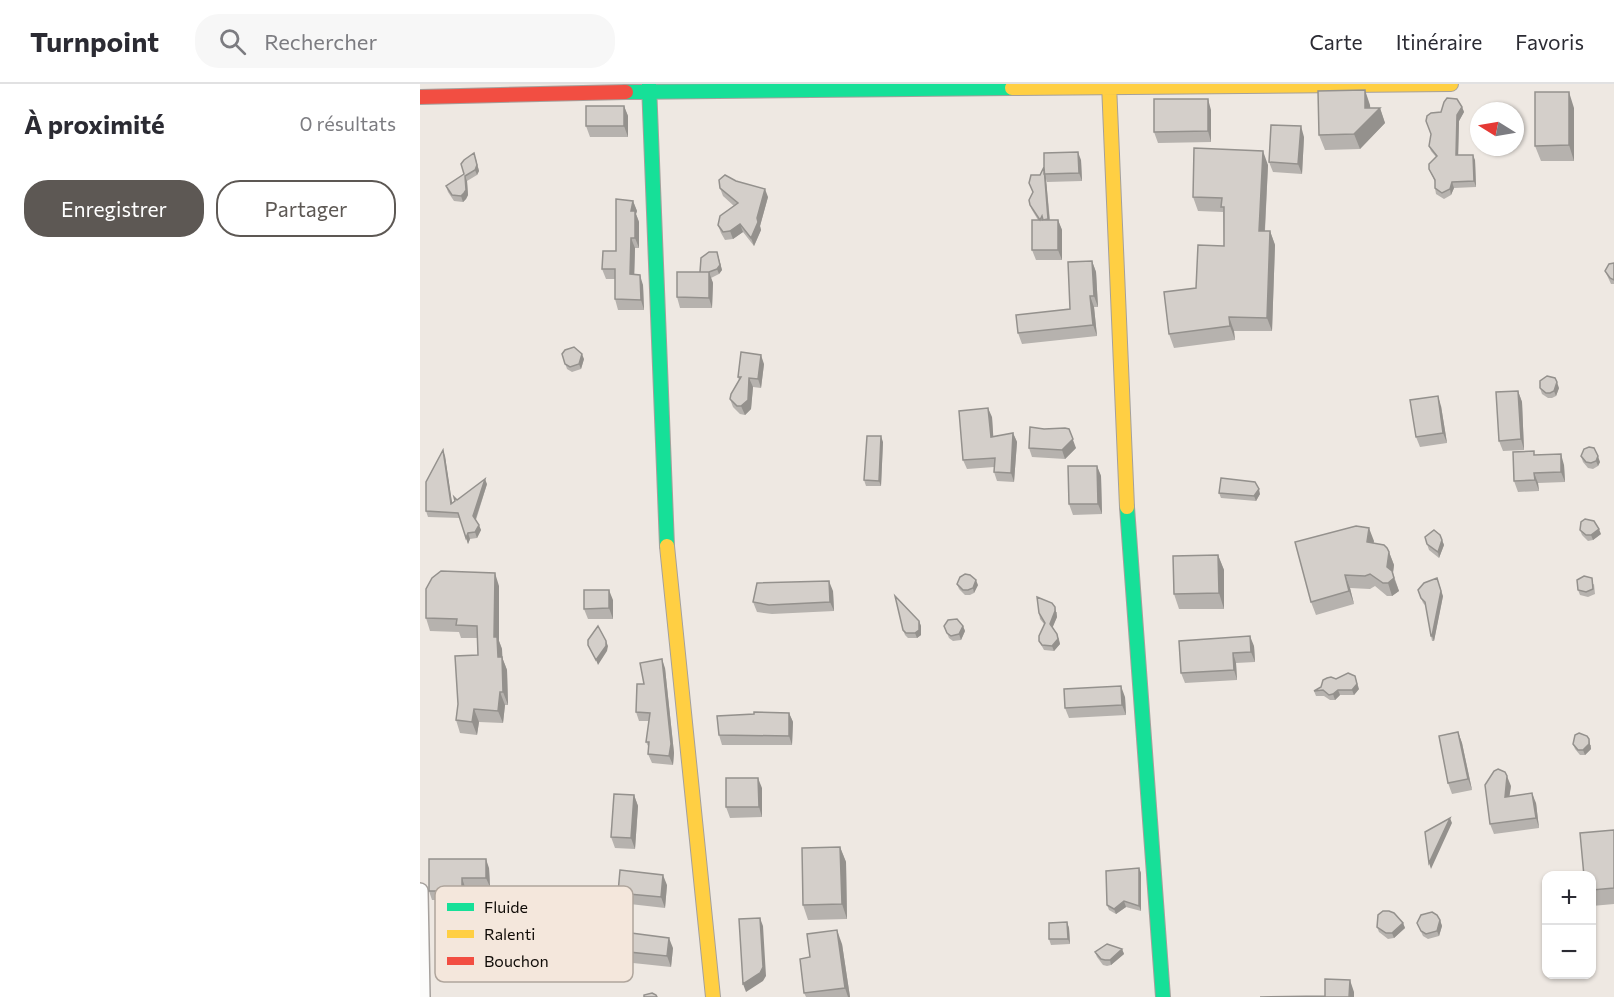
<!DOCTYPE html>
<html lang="fr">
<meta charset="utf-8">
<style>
body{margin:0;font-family:Commissioner,sans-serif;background:#f7f7f7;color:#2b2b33}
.controls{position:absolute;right:18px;bottom:18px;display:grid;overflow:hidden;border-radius:12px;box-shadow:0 2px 4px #0004}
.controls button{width:54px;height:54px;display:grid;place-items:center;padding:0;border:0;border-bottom:2px solid #e1e1e2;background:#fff;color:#2b2b33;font:30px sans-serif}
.compass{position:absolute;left:1050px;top:18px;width:54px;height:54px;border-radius:50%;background:#fff;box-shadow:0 2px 4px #0004;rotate:281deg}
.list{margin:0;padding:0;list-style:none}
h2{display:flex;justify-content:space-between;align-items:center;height:78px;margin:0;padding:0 24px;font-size:26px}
h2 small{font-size:20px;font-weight:400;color:#7c7c81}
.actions{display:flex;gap:12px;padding:18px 24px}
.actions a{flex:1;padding:14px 0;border:2px solid #5d5854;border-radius:24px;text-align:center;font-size:21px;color:#5d5854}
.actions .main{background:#5d5854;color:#fff}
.icon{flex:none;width:33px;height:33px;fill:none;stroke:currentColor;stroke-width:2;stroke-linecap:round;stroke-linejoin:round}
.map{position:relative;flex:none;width:1194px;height:913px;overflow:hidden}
header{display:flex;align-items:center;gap:36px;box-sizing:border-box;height:84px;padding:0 30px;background:#fff;border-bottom:2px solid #e1e1e2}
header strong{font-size:28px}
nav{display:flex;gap:33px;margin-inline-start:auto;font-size:21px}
.search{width:420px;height:54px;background:#f7f7f7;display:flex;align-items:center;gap:15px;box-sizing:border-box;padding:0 21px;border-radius:24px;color:#7c7c81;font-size:22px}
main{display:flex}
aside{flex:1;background:#fff}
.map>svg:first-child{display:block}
</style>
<header>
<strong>Turnpoint</strong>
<div class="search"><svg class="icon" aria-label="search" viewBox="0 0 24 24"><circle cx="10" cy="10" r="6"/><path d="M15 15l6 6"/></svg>Rechercher</div>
<nav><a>Carte</a><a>Itinéraire</a><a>Favoris</a></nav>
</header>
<main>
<aside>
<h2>À proximité<small>0 résultats</small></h2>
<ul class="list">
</ul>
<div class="actions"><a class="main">Enregistrer</a><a>Partager</a></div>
</aside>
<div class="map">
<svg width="1194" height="913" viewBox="0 0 1194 913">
<rect width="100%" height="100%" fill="#eee8e2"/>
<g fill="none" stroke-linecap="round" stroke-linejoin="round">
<!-- street casing -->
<g stroke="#a5a09c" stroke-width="18">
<path id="street" d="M0 807 2 913"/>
</g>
<!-- fast casing -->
<g stroke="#a5a09c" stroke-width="16">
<path id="fast" d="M229 0 247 462
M206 8 592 4
M707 423 743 913"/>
</g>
<!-- slow casing -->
<g stroke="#a5a09c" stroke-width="16">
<path id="slow" d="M689 0 707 423
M592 4 1031 0
M247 462 293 913"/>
</g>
<!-- jam casing -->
<g stroke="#a5a09c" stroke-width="16">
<path id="jam" d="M0 13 206 8"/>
</g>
<!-- street -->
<use href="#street" stroke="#fcfcfb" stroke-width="15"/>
<!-- fast -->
<use href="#fast" stroke="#16e098" stroke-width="14"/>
<!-- slow -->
<use href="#slow" stroke="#ffcf43" stroke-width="14"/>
<!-- jam -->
<use href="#jam" stroke="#f24e42" stroke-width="14"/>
</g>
<!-- wall -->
<path fill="#b6b2ae" d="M950 21V24H960L965 39 940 65 905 66 899 51Z
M204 22 208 32V53H170L166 42Z
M1042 23 1044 28 1039 37 1038 71 1055 76 1056 103 1034 104 1031 111 1024 115 1016 110 1015 104V98L1009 85 1016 73 1011 67 1009 62 1021 28Z
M1154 24V77H1121L1115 62Z
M791 26V58L738 59 734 48Z
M884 53 882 90 853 88 849 78Z
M56 75 59 87 57 91 47 97 48 111 46 115 43 118 34 117 28 108 26 102 44 90Z
M661 76 662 97 627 98 626 95 630 136H638L642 146V176H616L612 166 618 136 612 126 610 121 620 91Z
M848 81 845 147H850L855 161 852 247H814L815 256 754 264 749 250 776 204 804 162 803 128 778 127 773 113Z
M300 104 348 113 340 142 341 146 334 162 323 148 313 155 305 156 301 149 298 141 314 122 303 112Z
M213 117 217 127 216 130 219 138V164H215L214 190 223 201 224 226H198L195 215V195H186L182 185 196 167Z
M297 168 302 186 299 190 291 194 293 199 292 224H260L257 213Z
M672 177 676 188 678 223H674L677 252 602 260 598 249 650 225Z
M1194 179V200H1191L1185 187Z
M142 270 164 275 161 285 152 288 147 285Z
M344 280 341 304 333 303 331 325 325 331 320 330 313 323 310 315 319 296 318 293Z
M1120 304H1139L1136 312 1132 314H1128L1122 310Z
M1098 307 1102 318 1104 366 1083 367 1079 357Z
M1021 322 1027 359 1000 363 996 353Z
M572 333 573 353 593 349 597 358 594 398 577 397 574 388V383L547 385 543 376Z
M624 345 656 364 645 375 612 373 609 364Z
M463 358 461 402H446L444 396Z
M1115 371 1144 381 1145 398 1118 399 1119 407 1098 408 1094 397Z
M25 372 32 419 67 400 56 436 61 446 57 454 50 455 48 460 40 434 8 433 6 427Z
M1161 372 1180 378 1178 382 1173 385 1168 384 1163 378Z
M677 382 681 392 682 430 653 431 649 420Z
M799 409 840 410 836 417 801 414Z
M1160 446 1181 450 1173 456 1168 457 1162 451Z
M1020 451 1024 461 1019 474 1009 466 1007 460Z
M954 457 953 459 969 468 974 481 973 489 979 507 972 512H967L955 502 950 505 930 504 934 520 896 531 891 518Z
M798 471 804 486V525H759L754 510Z
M537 500 558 501 554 509 550 511H545L539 505Z
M1174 500 1175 510 1168 513 1160 511 1158 506Z
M79 502V557L82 565V573L87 586 88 621H85L83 639 59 638 57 651 40 649 36 636 58 571 57 554H41L39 548 10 547 6 534Z
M998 506 1023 512 1014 557H1012L1011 552 1006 522 1003 519Z
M413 507 414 527 352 530 337 528 333 518Z
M193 516V535H168L164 525Z
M637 528V533L632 543 639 555 640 560 634 567 624 566 619 557 624 540 620 535 619 529Z
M499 537 501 542V551L497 554H488L485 551 483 546Z
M524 542H543L545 547 541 556 533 557 529 554Z
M759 557 834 562 835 578 816 579 817 596 765 599 761 589Z
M245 584 254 669 253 681 232 679 228 670 229 664 226 658 229 637H219L216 628 224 600Z
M939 605 934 611H920L915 616H910L904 612H896L894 607Z
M705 613 706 631 649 634 645 624Z
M369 629 373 638 372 661H302L299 651Z
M1038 648 1042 659 1052 706 1032 710 1028 699Z
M1153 660 1171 661V665L1165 671H1160L1155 665Z
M1091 702 1089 712 1116 719 1119 744 1074 750 1070 740Z
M342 704V733L310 734 306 723Z
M214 711 218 722 215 765 195 764 191 753Z
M1194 746V820L1172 822V792Z
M420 763 426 778 427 835 388 836 383 821Z
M69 784 70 803H45L46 816H12L9 807Z
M719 784 721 789V827L706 823 696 830 689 826 687 821Z
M247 801 245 824 201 819 198 809Z
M1020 836 1022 842 1019 852 1008 855 1003 852 997 839Z
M647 838 649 844 650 860 631 861 629 855Z
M983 839 985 844 974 854 968 855 959 848 957 843Z
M159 852 158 871 108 868 105 858Z
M422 860 430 913H386L384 909 390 873Z
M253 864 251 883 213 879 209 868Z
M702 865 704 870 691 881 687 882 683 881 677 873 675 868Z"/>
<!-- shaded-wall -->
<path fill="#94918d" d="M945 6 950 21 951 33 960 24 965 39 940 65 934 50 945 24Z
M1149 8 1154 24V77L1149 61Z
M788 15 791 26V58L788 47Z
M204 22 208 32V53L204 42Z
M1042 23 1044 28 1039 37 1038 77 1036 71 1037 31Z
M881 42 884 53 882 90 878 80Z
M843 67 848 81 844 161 839 147Z
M658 68 661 76 662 97 659 89Z
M54 69 59 87 57 91 55 86Z
M1053 71 1055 76 1056 103 1054 97Z
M624 83 626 95 630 141 628 135Z
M45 92 47 97 48 111 46 115 43 118 41 112Z
M1032 98 1034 104 1031 111 1030 105Z
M345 105 348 113 340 142 341 146 334 162 331 154Z
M213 117 217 127 216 130 219 138V164L215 154 211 127Z
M638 136 642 146V176L638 166Z
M320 140 323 148 313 155 310 147Z
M850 147 855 161 852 247 847 234Z
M211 154 215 164 214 201 210 190Z
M297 168 302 186 299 190 297 185Z
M672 177 676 188 678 223 674 212Z
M289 188 293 199 292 224 289 214Z
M220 191 223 201 224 226 221 216Z
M670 212 674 223 677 252 673 241Z
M809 233 814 247 815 256 810 242Z
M162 270 164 275 161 285 159 280Z
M341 271 344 280 341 304 338 295Z
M329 294 333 303 331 325 325 331 321 322Z
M1137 298 1139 304 1136 312 1134 307Z
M1098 307 1102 318 1104 366 1101 355Z
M1018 312 1021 322 1027 359 1023 349Z
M568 324 572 333 574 363 571 353Z
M649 345 656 364 645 375 642 366Z
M593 349 597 358 594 398 591 389Z
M461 352 463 358 461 402 459 397Z
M23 366 25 372 33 425 31 420Z
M1141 370 1144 381 1145 398 1141 388Z
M1178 372 1180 378 1178 382 1176 377Z
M677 382 681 392 682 430 678 420Z
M1114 389 1118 399 1119 407 1115 396Z
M65 395 67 400 55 437 53 432Z
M839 405 840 410 836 417 834 412Z
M59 441 61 446 57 454 55 448Z
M949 444 954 457 951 471 947 458Z
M1179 445 1181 450 1173 456 1171 451Z
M48 449 50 455 48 460 46 454Z
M1022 456 1024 461 1019 474 1018 468Z
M969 468 974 481 972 496 967 483Z
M798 471 804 486V525L799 509Z
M75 489 79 502V557L82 565 83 583 82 573 87 586 88 621 83 608 78 573 74 553Z
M925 491 930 504 934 520 929 507Z
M974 494 979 507 972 512 968 499Z
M1017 494 1023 512 1014 557 1012 552Z
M556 496 558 501 554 509 553 504Z
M409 497 413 507 414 527 410 518Z
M189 506 193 516V535L189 524Z
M635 523 637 533 632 545 630 540Z
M499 537 501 542V551L497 554 495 549Z
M543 542 545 547 541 556 539 550Z
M637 550 640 560 634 567 632 562Z
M830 552 834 562 835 578 831 568Z
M186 557 188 562 187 567 178 581 176 576Z
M813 569 816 579 817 596 814 586Z
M242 575 245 584 254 669 253 681 249 672Z
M935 592 939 605 934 611 932 606Z
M701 602 705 613 706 631 702 621Z
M918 606 920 611 915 616 913 610Z
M80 608 85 621 83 639 78 627Z
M54 625 59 638 57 651 52 638Z
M369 629 373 638 372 661 369 652Z
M1038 648 1042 659 1052 706 1048 695Z
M1169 655 1171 665 1165 671 1163 666Z
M1087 692 1091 702 1088 722 1085 713Z
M338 694 342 704V733L339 723Z
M1112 709 1116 719 1119 744 1116 734Z
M214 711 218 722 215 765 211 754Z
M1030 734 1032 739 1011 785 1009 779Z
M420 763 426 778 427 835 422 820Z
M66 775 69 784 70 803 66 794Z
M719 784 721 789V827L719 822Z
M243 791 247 801 245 824 241 813Z
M42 794 45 803 46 816 42 807Z
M704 817 706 823 696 830 694 825Z
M340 834 343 842 346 892 343 897 326 908 323 900Z
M1020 836 1022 842 1019 852 1017 847Z
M647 838 649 844 650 860 648 855Z
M983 839 985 844 974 854 972 849Z
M155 841 159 852 158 871 154 860Z
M417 846 422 860 430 913H428L425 904Z
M249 854 253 864 251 883 247 872Z
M702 865 704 870 691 881 690 876Z
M930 896 934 908V913H929Z"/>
<!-- building -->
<path fill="#d4cfca" stroke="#94918d" stroke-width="1.5" d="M945 6V24H960L934 50 899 51 898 7Z
M1115 8H1149V61L1115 62Z
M1027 14 1037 15 1042 23 1037 31 1036 71H1053L1054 97 1032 98 1030 105 1022 109 1015 104V96L1009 85V80L1017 72 1009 62 1011 50 1006 37 1007 32 1011 29 1021 28 1024 18Z
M734 15H788V47L734 48Z
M166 22H204V42H166Z
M851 41 881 42 878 80 849 78Z
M774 64 843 67 839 147H850L847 234 809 233 810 242 749 250 744 208 776 204 778 161 804 162V123H801L802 114 773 113Z
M658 68 659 89 624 90V69Z
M54 69 57 81 55 86 45 92 46 106 44 109 41 112 32 111 26 102 44 90 41 80 44 76Z
M624 83 628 135 623 136 622 132 620 136 610 121 609 116 613 108 609 99 611 91H620Z
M305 91 316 97 345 105 337 134 338 138 331 154 320 140 310 147 303 148 298 141 300 132 318 119 300 104 299 96Z
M196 115 213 117 211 127H215V154H211L210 190 220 191 221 216 195 215V185H182L183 167H196Z
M612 136H638V166H612Z
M289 168H297L300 181 297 185 289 188H280L281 174Z
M672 177 674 212H670L673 241 598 249 596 231 650 225 648 178Z
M1194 179V196L1190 194 1185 187 1189 180Z
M257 188H289V214L257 213Z
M154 263 162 270 159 280 150 283 145 280 142 270 145 266Z
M321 268 341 271 338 295 329 294 328 316 321 322H317L310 315 311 310 321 293H318Z
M1127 292 1135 294 1137 298 1134 307 1130 309H1126L1120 304V297Z
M1098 307 1101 355 1079 357 1076 308Z
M1018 312 1023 349 996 353 990 316Z
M568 324 571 353 593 349 591 389 574 388 575 374 543 376 539 327Z
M610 343 624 345 645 344 649 345 653 355 642 366 609 364Z
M447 352H461L459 397 444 396Z
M1169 363 1174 364 1178 372 1176 377 1171 379 1166 378 1161 372 1164 365Z
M23 366 31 420 35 417 34 413 37 416 65 395 53 432 59 441 55 448 48 449 46 454 38 429 6 427V398Z
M1114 367V371L1141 370V388L1114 389 1115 396 1094 397 1093 368Z
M648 382H677L678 420H649Z
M801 394 835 398 839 405 834 412 799 409Z
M1165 435 1174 437 1179 445 1171 451H1166L1160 446 1161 438Z
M936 442 949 444 947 458 964 461 967 464 969 468 967 483 972 487 974 494 968 499H963L950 490 945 492 925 491 929 507 891 518 875 458Z
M1014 446 1020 451 1022 456 1018 468 1007 460 1005 453Z
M798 471 799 509 754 510 753 472Z
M21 487 75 489 74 553H77L78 573H82L83 608H80L78 627 54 625 52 638 36 636 38 620 35 572 58 571 57 542 36 541 37 535 6 534V505L12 494Z
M545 490 550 491 556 496 553 504 548 506H543L537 500 540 493Z
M1164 492 1172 494 1173 505 1166 508 1158 506 1157 496Z
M1017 494 1021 507 1012 552H1011L1005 518 1001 514 998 506 1004 499Z
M409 497 410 518 349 521 333 518 337 499Z
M164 506H189V524L164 525Z
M475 512 499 537V546L495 549H486L483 546Z
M617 513 632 519 635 523V527L630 540 637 550 638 555 632 562 622 561 619 557V552L625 539 619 529Z
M537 535 543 542 539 550 531 552 527 549 524 542 528 536Z
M178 542 186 557V562L176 576 168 561V556Z
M830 552 831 568 813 569 814 586 761 589 759 557Z
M242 575 251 660 249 672 228 670 229 658H226L230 629 216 628 217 600H224L220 579Z
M928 589 935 592 937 600 932 606H918L913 610 909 611 903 606 894 607 901 603 903 596 907 594 911 593 916 595Z
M701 602 702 621 645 624 644 605Z
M334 628 369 629V652L299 651 297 632 334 630Z
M1038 648 1048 695 1028 699 1019 652Z
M1159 649 1167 652 1169 655V660L1163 666H1158L1153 660 1155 651Z
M1078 685 1085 688 1087 692 1085 713 1112 709 1116 734 1070 740 1065 701 1074 687Z
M306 694H338L339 723H306Z
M194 710 214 711 211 754 191 753Z
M1030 734 1009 779 1005 748Z
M1194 746V804L1172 806V792H1164L1160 749Z
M420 763 422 820 383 821 382 764Z
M9 775H66V794H42V807H9Z
M719 784V822L704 817 694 825 687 821 686 787Z
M200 786 243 791 241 813 198 809Z
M963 827H969L974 829 983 839 972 849H966L957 843 958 831Z
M1012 828 1017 831 1020 836 1017 847 1006 850 1001 847 997 839 1001 831Z
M340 834 343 883 340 889 323 900 319 835Z
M647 838 648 855H629V839Z
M417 846 425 904 384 909 380 875 390 873 387 850Z
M211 849 249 854 247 872 209 868Z
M687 860 702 865 690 876H685L681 875 675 868Z
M905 895 930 896 929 913H840L905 912Z
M232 909 236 911 237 913H224V911Z"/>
<!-- legend -->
<rect x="15" y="802" width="198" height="96" rx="9" fill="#f4e7dc" stroke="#afa59c" stroke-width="1.5"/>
<rect x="27" y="819" width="27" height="8" fill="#16e098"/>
<rect x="27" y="846" width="27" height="8" fill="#ffcf43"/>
<rect x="27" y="873" width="27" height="8" fill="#f24e42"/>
<g font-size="16" fill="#0f0b07">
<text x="64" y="829">Fluide</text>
<text x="64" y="856">Ralenti</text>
<text x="64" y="883">Bouchon</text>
</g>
</svg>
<div class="controls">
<button>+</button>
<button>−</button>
</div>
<svg class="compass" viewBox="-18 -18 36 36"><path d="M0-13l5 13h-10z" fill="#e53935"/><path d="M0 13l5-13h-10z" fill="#7c7c81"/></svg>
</div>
</main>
